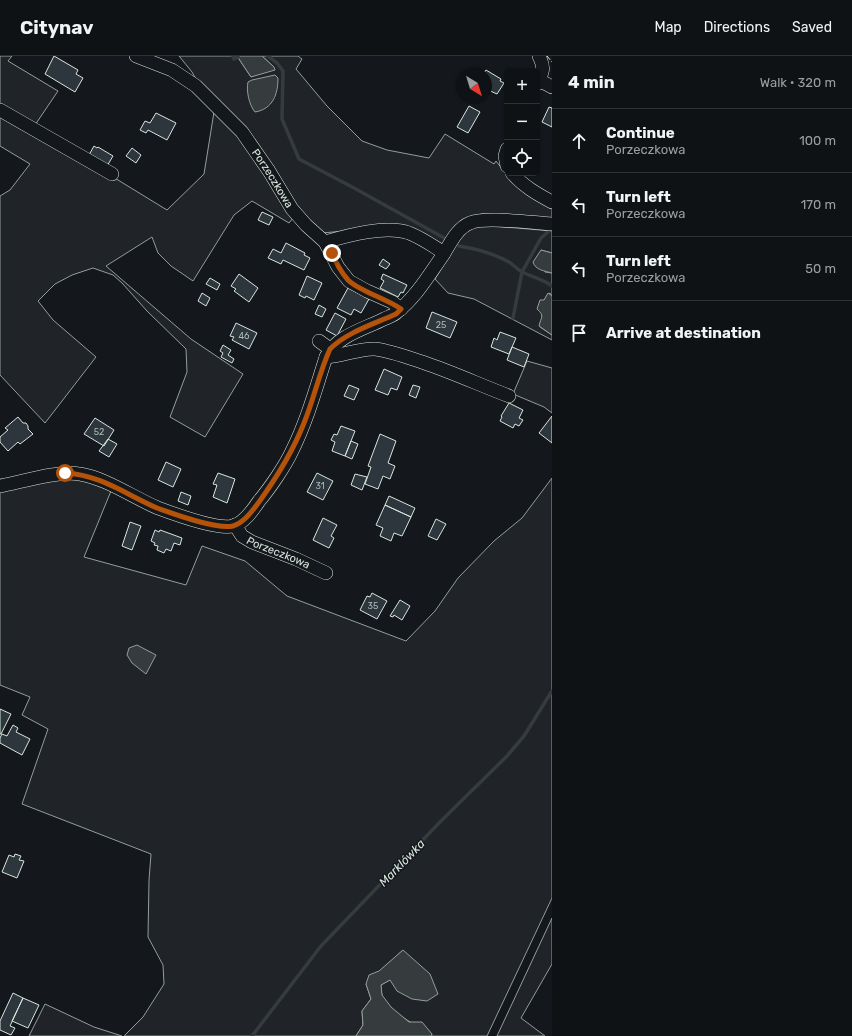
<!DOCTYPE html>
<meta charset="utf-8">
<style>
body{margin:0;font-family:Rubik,sans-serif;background:#1d2022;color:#f1f3f6}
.controls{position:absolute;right:12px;top:12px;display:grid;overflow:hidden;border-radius:6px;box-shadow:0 1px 3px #0004}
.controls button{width:36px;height:36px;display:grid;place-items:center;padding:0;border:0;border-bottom:1px solid #2f3234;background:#0f1215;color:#f1f3f6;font:20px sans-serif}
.compass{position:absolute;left:456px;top:12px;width:36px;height:36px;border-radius:50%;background:#0f1215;box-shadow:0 1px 3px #0004;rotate:142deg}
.stop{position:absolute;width:12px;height:12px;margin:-9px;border:3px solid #b45309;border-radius:50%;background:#fff}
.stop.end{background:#b45309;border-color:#fff;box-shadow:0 1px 4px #0008}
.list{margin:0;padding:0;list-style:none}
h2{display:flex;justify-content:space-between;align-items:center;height:52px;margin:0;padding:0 16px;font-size:17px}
h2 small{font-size:13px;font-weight:400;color:#9b9ea0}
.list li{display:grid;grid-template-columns:26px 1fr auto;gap:12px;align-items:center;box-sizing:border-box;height:64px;padding:0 16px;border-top:1px solid #2f3234}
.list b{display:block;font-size:15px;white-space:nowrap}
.list p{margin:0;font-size:13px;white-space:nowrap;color:#9b9ea0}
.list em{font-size:13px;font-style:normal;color:#9b9ea0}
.icon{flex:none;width:22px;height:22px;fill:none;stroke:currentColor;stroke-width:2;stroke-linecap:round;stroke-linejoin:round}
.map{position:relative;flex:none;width:552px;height:980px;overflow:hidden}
header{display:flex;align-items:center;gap:24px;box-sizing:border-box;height:56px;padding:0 20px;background:#0f1215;border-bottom:1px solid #2f3234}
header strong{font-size:19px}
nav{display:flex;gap:22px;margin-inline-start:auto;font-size:14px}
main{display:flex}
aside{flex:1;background:#0f1215}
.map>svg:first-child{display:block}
</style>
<header>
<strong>Citynav</strong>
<nav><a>Map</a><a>Directions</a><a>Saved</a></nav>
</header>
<main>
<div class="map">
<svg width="552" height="980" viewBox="0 0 552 980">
<rect width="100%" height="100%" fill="#14181c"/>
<!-- green -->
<path fill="#202428" stroke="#939e99" d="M0 0H12L8 5 58 35 33 72 167 154 204 118 214 56 192 16 179 0H237L251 21 274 11 262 0H298L302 3 296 13 327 50 362 85 387 94 429 102 445 78 494 108 496 105 509 122 552 150V163L481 158 443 190 399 170 322 177 294 161 289 167 252 145 234 159 193 225 171 210 158 197 152 181 106 210 191 283 243 318 205 381 170 361 187 316 186 293 147 255 122 227 113 219 93 212 72 219 55 228 38 245 53 264 96 301 45 367 0 319V140L10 134 30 108 0 90Z
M481 169 552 175V197L541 194 545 216 552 217V240L550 237C541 243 544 253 542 261 541 265 540 267 540 271L552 279V284L474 243 448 237 435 223 459 184 469 174Z
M527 305 552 312V357L544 351 513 338Z
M552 422V842L487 980H431L432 978C418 971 386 954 382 939 381 936 381 932 381 929L390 924 403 894 366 928 371 943 362 955 363 969 356 980H124L143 961 164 928 163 909 148 881 149 824 151 798 22 748 48 673 22 659 30 641 0 629V435C20 431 54 421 73 423 86 424 99 430 111 435L84 501 186 529 202 490 245 505 287 540 406 585 435 555 458 522 494 485 522 462Z
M552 862V908L521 962 545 980H497Z
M45 948 94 971 122 980H29Z"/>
<!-- water -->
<path fill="#363b3e" stroke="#939e99" d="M237 0H262L274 11 275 14 251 21Z
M275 19 278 22C278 38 273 53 255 56 249 49 246 34 248 26L252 24Z
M541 194 552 197V217C545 215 535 214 533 206Z
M548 237 552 240V279L539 270C541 261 545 260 537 253L540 244H544Z
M137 589 156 599 146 618 132 607 127 599 129 592Z
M403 894 430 918 438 938 427 945 412 943 397 935 390 924 381 929 382 939 391 951 409 966H422L432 978 431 980H356L363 969 362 955 371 943 366 928 369 919 379 915Z"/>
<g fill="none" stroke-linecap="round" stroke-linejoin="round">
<!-- stream -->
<path stroke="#363b3e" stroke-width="3.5" d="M233 0 234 3 238 1
M268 0 277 7 283 15 282 63 299 103 354 132 446 183
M459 190C477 193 493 197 509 206 514 209 519 215 524 217 533 221 544 224 552 230
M513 262 522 216 541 182 549 175
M252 980 321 890 441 765 507 700 524 680 552 635"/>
</g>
<!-- building -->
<path fill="#2c363c" stroke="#d8e6dc" d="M54 0 78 14 76 18 83 22 75 36 45 18Z
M486 14 501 23 500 25 504 27 497 38 486 33V18H483Z
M469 50 480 56 468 77 457 71Z
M549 51 552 52V71L542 66Z
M156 57 176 67 167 84 148 74 146 77 140 74 145 65 150 67Z
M94 90 97 92 98 91 113 100 107 110 89 99Z
M132 92 141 99 136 107 126 100Z
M262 156 273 161 269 169 258 164Z
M286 187 305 197 304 199 310 202 304 214 283 204 281 208 268 202 273 193 281 197Z
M383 203 390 208 386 213 379 209Z
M239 218 258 232 249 246 234 235 236 233 231 230Z
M383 218 407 229 403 237 401 236 398 241 380 232 384 225 381 223Z
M307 220 322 227 314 244 306 240 305 242 299 239Z
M210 222 220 228 217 234 206 228Z
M348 232 369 243 361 257 354 253 351 259 337 252Z
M202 237 210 242 206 250 198 245Z
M319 249 326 253 322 261 315 258Z
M432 256 457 266 450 282 426 272Z
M335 257 346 263 337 280 326 274Z
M236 267 257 277 249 293 232 284 234 281 230 280Z
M500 276 516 282 509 298 491 291 494 282 497 284Z
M223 289 231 294 228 299 234 303 232 307 221 301 223 297 220 295Z
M512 291 529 298 524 311 507 304Z
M384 313 402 321 397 334 391 332 388 339 375 334Z
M349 329 359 333 354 344 344 340Z
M413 329 420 331 416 342 409 339Z
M509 347 523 354 519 362 523 364 519 370 515 368 513 372 500 365 502 361 501 360Z
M552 360V387L539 377Z
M18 361 23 367H26L28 370V373L33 378 20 388 18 386 8 395 0 386V381L8 374 5 372Z
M95 362 114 374 104 390 84 378Z
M341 370 355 375 345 400 332 395 335 386 331 384 334 378 337 379Z
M380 378 396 385 388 407 395 410 390 423 383 420 378 433 365 428 371 411 368 410Z
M108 383 117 388 109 401 99 395Z
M351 385 358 388 352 403 345 400Z
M166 406 181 413 173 431 158 424Z
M218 417 235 423 227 447 213 441 217 429 213 428Z
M317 417 333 425 323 444 307 436Z
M355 418 367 421 362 434 351 429Z
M181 436 191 440 188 449 178 445Z
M389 440 415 452 411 461 385 449Z
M385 449 411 461 402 480 394 477 391 485 380 480 383 472 376 469Z
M323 462 337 469 331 480 334 482 329 492 313 484Z
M436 463 446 468 437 484 428 480Z
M130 466 141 470 132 494 122 490Z
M155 474 159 476 160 474 182 482 180 489 174 487 171 495 166 493 164 497 157 494 158 490 154 489 155 487 151 485Z
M372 537 387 545 377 563 360 554 367 540 370 541Z
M400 544 410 550 402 564 394 559 393 561 390 560Z
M0 653 11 658 1 678H0Z
M13 669 18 672 16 676 30 683 22 699 0 687V682L2 678 7 680Z
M15 798 21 800 19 804 24 805 17 822 2 816 9 799 14 801Z
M13 937 23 942 10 970 15 972 11 979 0 974V965Z
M23 942 39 949 28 972 12 965Z"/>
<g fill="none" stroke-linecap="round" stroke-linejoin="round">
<!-- minor casing -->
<g stroke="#d8e6dc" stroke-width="14">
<g id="minor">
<path id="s1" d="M136 0 172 14 196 30 242 76 269 115 292 153 306 169 325 186 338 211 349 225 367 235 392 246 401 253"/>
<path d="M539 24 552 31"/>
<path d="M537 28C543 16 545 12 539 0"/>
<path d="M0 54 112 118"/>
<path d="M507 93 505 100 507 110"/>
<path d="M512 117C523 130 537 138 552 146"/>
<path d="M325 186C349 179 386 169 409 177 422 182 433 190 444 197"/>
<path d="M319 285 330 293"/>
<path d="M326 301C342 300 361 292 375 293 391 295 407 301 422 306 452 316 480 329 509 340"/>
<path d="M0 430C21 426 61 414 80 418 108 423 132 441 158 452 174 458 218 474 233 470 244 467 253 454 259 445 270 432 285 410 292 395 307 365 316 332 326 301 336 280 364 273 384 263 388 261 393 260 397 256 416 241 429 219 443 199 450 188 457 172 470 167 485 160 533 167 552 168"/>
<path id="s2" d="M235 469 242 480 252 486 296 503 326 517"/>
</g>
</g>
<!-- minor -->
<use href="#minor" stroke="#14181c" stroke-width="13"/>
<!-- fence -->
<path stroke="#d8e6dc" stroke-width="1" stroke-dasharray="5 2" stroke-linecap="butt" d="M547 0 552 6"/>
</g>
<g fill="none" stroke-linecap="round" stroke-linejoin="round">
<!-- route -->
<path stroke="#b45309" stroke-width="5" d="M65 417C101 419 125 438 157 452 174 458 217 474 233 470 244 467 253 454 259 446 277 421 293 395 304 367 314 343 319 317 330 293 347 276 374 268 396 258L401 253C387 243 359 235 348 224 341 216 336 207 332 197"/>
</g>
<g text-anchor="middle" stroke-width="3" stroke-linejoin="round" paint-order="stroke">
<!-- number labels -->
<g font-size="9" fill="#adbab4">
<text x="441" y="272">25</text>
<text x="244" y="283">46</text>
<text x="99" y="379">52</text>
<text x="320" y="433">31</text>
<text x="373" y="553">35</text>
</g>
<!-- street labels -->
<g font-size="11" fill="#d8e6dc" stroke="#14181c">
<text dy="4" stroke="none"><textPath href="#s1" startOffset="188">Porzeczkowa</textPath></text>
<text dy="4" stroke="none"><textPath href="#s2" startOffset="53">Porzeczkowa</textPath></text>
</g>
<!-- water labels -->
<g font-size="12" font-style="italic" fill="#d8e6dc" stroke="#14181c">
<text transform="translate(402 807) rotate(-46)" y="4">Marklówka</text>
</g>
</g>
</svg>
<div class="controls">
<button>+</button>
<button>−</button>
<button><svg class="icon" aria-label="locate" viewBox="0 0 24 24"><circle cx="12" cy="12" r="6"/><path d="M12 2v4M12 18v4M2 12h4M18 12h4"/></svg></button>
</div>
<svg class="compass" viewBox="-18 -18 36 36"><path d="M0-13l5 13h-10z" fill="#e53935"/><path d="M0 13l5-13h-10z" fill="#9b9ea0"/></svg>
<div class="stop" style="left:65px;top:417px"></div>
<div class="stop end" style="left:332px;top:197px"></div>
</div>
<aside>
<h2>4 min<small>Walk · 320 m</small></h2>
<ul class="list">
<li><svg class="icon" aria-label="ahead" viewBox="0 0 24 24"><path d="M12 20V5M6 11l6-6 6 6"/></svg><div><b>Continue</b><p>Porzeczkowa</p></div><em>100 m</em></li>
<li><svg class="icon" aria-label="left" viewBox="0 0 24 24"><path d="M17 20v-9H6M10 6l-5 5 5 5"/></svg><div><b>Turn left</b><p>Porzeczkowa</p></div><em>170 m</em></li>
<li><svg class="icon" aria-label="left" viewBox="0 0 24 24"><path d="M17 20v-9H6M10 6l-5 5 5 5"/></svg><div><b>Turn left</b><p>Porzeczkowa</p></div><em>50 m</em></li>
<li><svg class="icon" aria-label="arrive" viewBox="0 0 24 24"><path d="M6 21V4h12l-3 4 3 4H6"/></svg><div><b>Arrive at destination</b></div></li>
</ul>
</aside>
</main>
